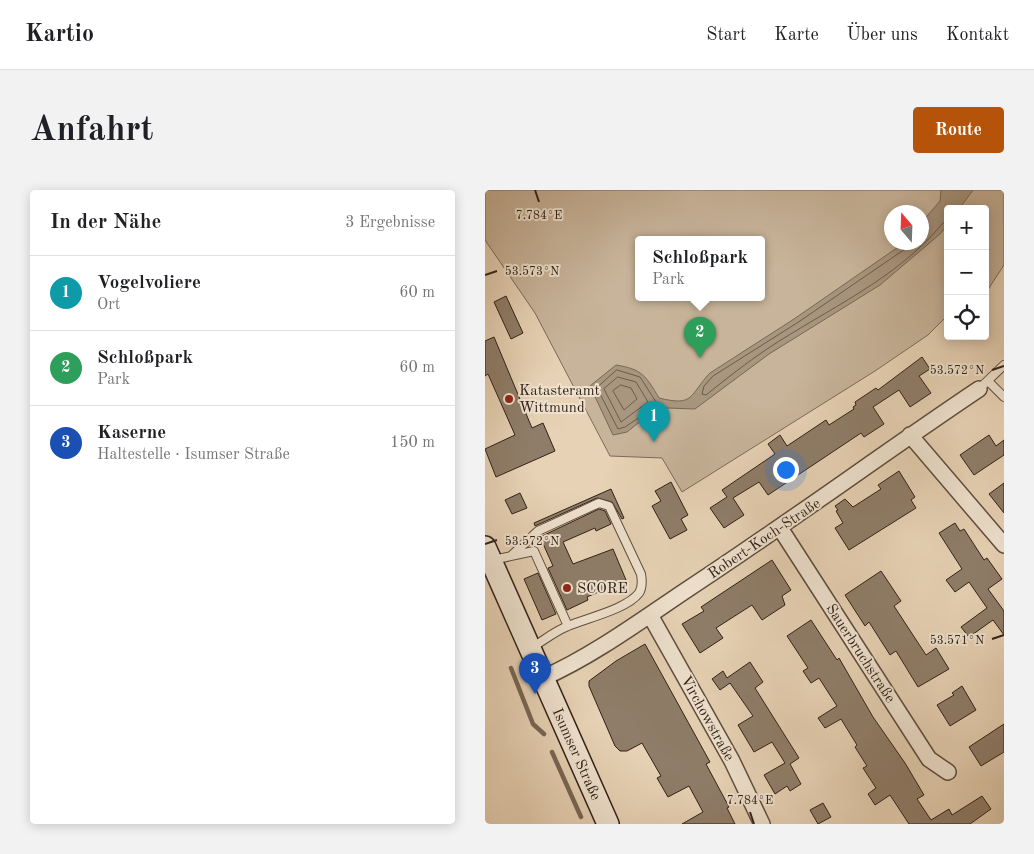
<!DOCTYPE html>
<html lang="de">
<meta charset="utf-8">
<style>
body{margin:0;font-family:"Old Standard TT",serif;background:#f2f2f2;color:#202124}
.controls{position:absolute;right:15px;top:15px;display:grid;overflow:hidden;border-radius:5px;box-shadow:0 2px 12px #0003}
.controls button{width:45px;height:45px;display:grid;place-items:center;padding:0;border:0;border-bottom:1px solid #e0e0e0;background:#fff;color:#202124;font:25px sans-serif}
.compass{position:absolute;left:399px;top:15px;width:45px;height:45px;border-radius:50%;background:#fff;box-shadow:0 2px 12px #0003;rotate:341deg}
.you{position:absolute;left:300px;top:279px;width:18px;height:18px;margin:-12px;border:4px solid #fff;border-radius:50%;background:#1a73e8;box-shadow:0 0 0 8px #1a73e833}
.badge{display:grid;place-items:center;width:32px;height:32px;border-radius:50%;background:#b45309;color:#fff;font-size:16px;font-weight:700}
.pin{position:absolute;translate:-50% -41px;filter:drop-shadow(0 1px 2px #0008)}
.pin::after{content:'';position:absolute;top:26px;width:18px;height:15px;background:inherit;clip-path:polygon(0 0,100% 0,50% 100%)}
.popup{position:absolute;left:150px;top:46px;width:130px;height:65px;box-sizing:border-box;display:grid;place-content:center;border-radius:5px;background:#fff;filter:drop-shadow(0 1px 4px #0005);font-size:16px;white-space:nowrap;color:#757577}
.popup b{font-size:19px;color:#202124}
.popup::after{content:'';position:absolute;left:50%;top:100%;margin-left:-10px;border:10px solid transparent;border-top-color:#fff}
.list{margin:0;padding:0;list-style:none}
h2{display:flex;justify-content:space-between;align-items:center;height:65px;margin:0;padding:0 20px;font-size:21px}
h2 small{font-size:16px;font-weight:400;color:#757577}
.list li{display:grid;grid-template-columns:32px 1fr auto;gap:15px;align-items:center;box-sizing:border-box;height:75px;padding:0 20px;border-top:1px solid #e0e0e0}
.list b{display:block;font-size:19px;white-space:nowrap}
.list p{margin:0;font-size:16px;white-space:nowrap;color:#757577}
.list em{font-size:16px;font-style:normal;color:#757577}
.icon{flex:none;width:28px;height:28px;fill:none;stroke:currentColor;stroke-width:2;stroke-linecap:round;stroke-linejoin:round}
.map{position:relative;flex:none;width:519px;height:634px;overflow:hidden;border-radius:5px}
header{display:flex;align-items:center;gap:30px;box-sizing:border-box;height:70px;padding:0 25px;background:#fff;border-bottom:1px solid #e0e0e0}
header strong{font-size:24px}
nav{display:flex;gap:28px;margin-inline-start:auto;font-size:18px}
.intro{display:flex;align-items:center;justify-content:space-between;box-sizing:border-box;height:120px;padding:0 30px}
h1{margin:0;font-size:35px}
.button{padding:12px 22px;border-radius:5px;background:#b45309;color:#fff;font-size:18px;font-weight:700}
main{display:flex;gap:30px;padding:0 30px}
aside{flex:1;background:#fff;border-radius:5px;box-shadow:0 2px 12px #0003}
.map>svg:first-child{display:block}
</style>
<header>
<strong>Kartio</strong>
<nav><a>Start</a><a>Karte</a><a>Über uns</a><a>Kontakt</a></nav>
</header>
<div class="intro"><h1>Anfahrt</h1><a class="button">Route</a></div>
<main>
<aside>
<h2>In der Nähe<small>3 Ergebnisse</small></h2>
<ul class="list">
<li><span class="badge" style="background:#0f9aa8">1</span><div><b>Vogelvoliere</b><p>Ort</p></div><em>60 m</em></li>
<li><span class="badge" style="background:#2e9e5b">2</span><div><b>Schloßpark</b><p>Park</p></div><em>60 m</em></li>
<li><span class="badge" style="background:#1a4fb4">3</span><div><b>Kaserne</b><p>Haltestelle · Isumser Straße</p></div><em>150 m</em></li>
</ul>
</aside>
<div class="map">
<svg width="519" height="634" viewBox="0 0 519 634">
<rect width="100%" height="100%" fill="#e7d2b5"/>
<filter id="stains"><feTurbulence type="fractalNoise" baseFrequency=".004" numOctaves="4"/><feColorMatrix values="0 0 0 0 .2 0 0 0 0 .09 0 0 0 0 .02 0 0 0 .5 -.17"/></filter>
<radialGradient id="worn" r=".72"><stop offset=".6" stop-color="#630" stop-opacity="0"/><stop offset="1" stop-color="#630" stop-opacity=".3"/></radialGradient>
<!-- green -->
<path fill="#c8b49a" stroke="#7c6a58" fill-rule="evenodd" d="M0 0H519V75L500 104V19H463V125L443 145 390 181 197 302 177 268 125 266 50 123 0 50ZM407 22H437V52H407ZM154 49H276V107H154Z"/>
<!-- water -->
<path fill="#a9967f" stroke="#796755" d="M456 0H488L474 19H463V34L455 44 395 95 284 164 210 219 182 218 162 226 142 242 128 245 105 196 131 175C157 179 161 186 174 208 210 217 204 205 225 183L309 129 419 53 437 52V32L455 11Z"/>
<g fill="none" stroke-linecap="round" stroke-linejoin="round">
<!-- shore -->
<path stroke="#6c5c4b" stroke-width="1" d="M422 52 420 59 312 133 228 186 219 196 217 204 221 205C241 189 261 173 282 159 342 119 411 90 458 33L463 32
M132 180 155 187 173 215 140 237 133 239 112 198Z
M133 187 151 192 163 212 136 232 119 199Z
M136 195 146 198 152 209 139 220 128 201Z"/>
<!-- stream -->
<path stroke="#796755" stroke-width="4.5" d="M26 478 48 534 59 544
M67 562 96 627"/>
</g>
<!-- building -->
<path fill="#8f7d69" stroke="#302117" d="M21 106 38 143 26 149 9 112Z
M9 147 47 238 58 233 70 261 11 287 0 259 30 245 3 184 0 186V151Z
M437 167 445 179 434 186 446 203 425 217 414 200 388 217 399 234 379 247 376 243 283 305 274 292 248 308 259 325 239 338 225 318 242 307 237 300 290 264 283 254 295 245 302 256 341 230 344 235 369 219 368 217 371 215 370 212 391 198 393 200Z
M504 245 511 256 519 250V265L489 285 475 265Z
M414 281 430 307 426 310 431 318 364 360 350 338 358 333 351 321 353 320 350 316 360 309 368 317 396 299 393 295Z
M186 292 203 325 196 329 202 340 185 349 167 316 176 311 170 301Z
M519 293V323L504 304Z
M126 299 139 328 137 329 127 312 112 308 50 336 49 333Z
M35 303 42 318 27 324 20 310Z
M114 319 120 321 126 334 111 341 110 338 78 352 88 374 128 359 141 390 102 407 103 410 82 420 63 378 68 376 55 347Z
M470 333 475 341 479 339 499 370 502 368 517 389 503 399 519 421V445L508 430 484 447 476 437 502 418 484 392 470 402 461 390 477 379 454 343Z
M287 370 306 400 297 406 300 415 277 430 267 415 231 438 238 448 215 463 197 434 219 421 216 417Z
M396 381 416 411 409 416 441 465 451 458 464 479 433 497 411 461 405 465 384 432 380 436 360 405Z
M53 383 71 424 57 430 39 389Z
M326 430 352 470 354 468 388 527 420 573 439 605 432 609 446 630 464 619 467 625 497 606 506 619 485 634H424L405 605 390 615 383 604 391 598 378 578 382 576 370 557 372 555 356 529 340 538 333 528 352 516 334 488 326 493 318 481 323 478 302 446Z
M160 454 225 572 221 574 244 617 242 618 250 634H197L218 622 204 596 183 607 172 588 176 586 157 553 142 561H135L130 556 104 496V491L131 471Z
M265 472 278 492 270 498 314 568 305 574 316 594 305 601 302 596 290 604 279 585 300 573 287 552 269 562 253 535 268 526 245 493 235 500 227 489 238 481 242 488Z
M477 496 491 520 465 536 452 515 469 505 467 503Z
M519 534V562L496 576 484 557Z
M338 613 346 627 333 634 325 620Z"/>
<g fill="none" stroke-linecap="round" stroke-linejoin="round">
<!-- lane casing -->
<g stroke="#5e4d3e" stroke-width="10">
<path id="lane" d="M503 191 519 207
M494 199 519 175
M27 365 53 341 114 313 124 316 156 384C157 390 158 397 154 403 142 419 102 428 83 436 70 441 58 451 46 458
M8 370 49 361 83 436"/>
</g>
<!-- street casing -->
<g stroke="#5e4d3e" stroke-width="18">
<path id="street" d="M425 245 519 355
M295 338 444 569 463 582
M165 425 247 571 277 634
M58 488C108 466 158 429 203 399 302 334 397 264 494 199"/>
</g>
<!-- secondary casing -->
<g stroke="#302117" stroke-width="24">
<path id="secondary" d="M0 357 123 634"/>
</g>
<!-- lane -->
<use href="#lane" stroke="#efe2cf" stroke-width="8"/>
<!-- street -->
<use href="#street" stroke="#efe2cf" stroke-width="15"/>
<!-- secondary -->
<use href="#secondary" stroke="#efe2cf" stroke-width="21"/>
</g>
<!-- ticks -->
<path fill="none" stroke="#302117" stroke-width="2" d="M50 0 54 12M0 85 12 81M507 180 519 176M0 354 12 350M507 449 519 445M265 622 269 634"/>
<!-- markers -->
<g fill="#8f2418" stroke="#efe2cf" stroke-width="2">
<circle cx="24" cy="209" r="5"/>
<circle cx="82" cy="398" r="5"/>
</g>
<g text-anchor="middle" stroke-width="4" stroke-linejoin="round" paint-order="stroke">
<!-- poi labels -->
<g font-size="15" fill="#302117" stroke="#efe2cf" text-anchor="start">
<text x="34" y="205">Katasteramt<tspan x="34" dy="17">Wittmund</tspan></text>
<text x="92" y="403">SCORE</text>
</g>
<!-- street labels -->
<g font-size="15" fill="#302117" stroke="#efe2cf">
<text transform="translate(279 348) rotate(-34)" y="5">Robert-Koch-Straße</text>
<text transform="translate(376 463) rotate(57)" y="5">Sauerbruchstraße</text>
<text transform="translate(223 528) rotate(61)" y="5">Virchowstraße</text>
<text transform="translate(92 564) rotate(66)" y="5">Isumser Straße</text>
</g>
</g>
<g font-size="12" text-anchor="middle" fill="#302117" stroke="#efe2cf" stroke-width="4" stroke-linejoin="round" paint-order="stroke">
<text x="54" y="29">7.784°E</text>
<text x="47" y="85">53.573°N</text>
<text x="472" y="184">53.572°N</text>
<text x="47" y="355">53.572°N</text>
<text x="472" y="454">53.571°N</text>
<text x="265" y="614">7.784°E</text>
</g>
<rect width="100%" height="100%" filter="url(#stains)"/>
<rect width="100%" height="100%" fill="url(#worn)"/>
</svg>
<div class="controls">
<button>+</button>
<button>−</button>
<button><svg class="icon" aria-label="locate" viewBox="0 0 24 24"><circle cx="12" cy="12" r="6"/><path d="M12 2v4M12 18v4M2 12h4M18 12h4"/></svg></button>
</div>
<svg class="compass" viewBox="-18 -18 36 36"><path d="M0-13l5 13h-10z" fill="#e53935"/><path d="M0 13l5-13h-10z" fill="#757577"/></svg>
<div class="you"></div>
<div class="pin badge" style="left:169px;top:252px;background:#0f9aa8">1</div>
<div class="pin badge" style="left:215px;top:168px;background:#2e9e5b">2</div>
<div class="popup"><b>Schloßpark</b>Park</div>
<div class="pin badge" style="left:50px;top:504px;background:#1a4fb4">3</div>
</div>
</main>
